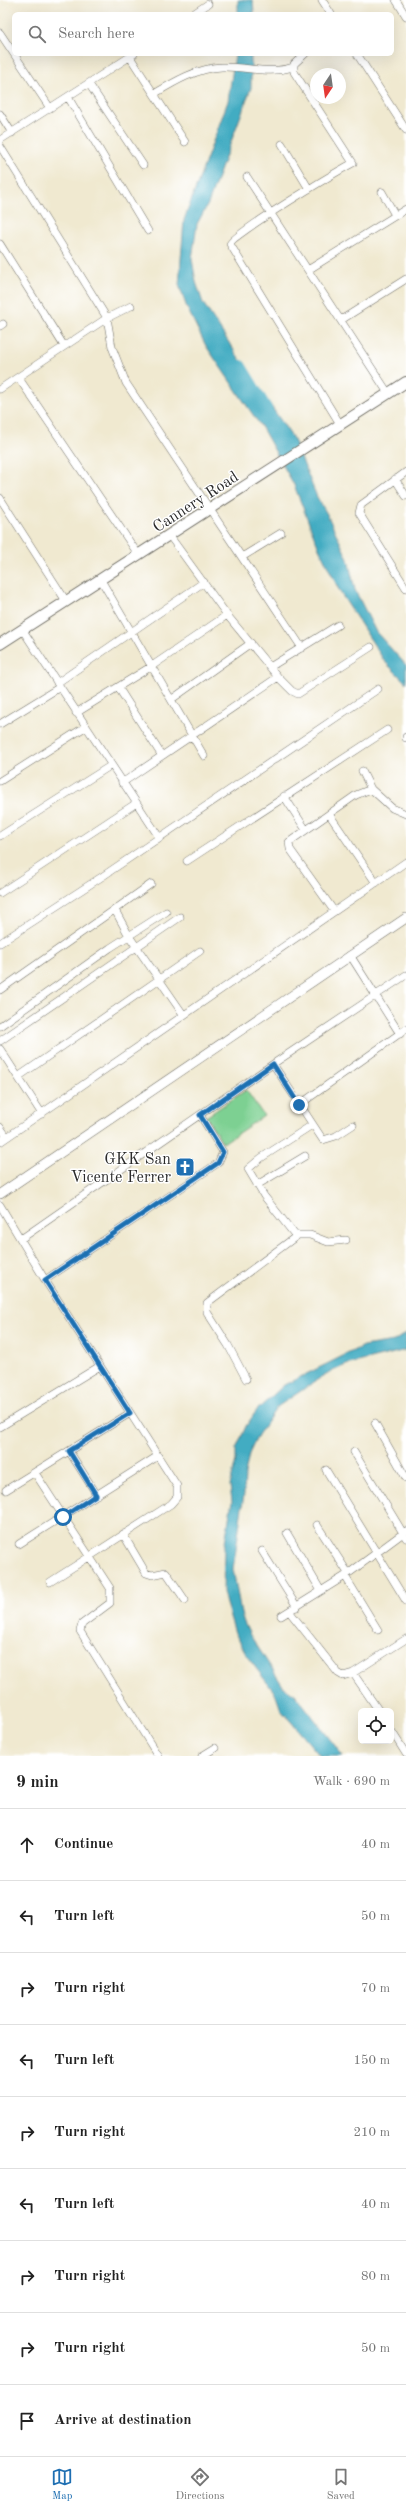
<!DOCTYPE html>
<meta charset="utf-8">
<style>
body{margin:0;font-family:"Old Standard TT",serif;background:#f6f6f6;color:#222}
.controls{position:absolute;right:12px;bottom:12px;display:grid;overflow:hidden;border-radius:6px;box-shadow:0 4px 16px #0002}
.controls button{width:36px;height:36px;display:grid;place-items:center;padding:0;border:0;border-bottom:1px solid #e0e0e0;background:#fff;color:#222;font:20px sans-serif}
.compass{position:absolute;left:310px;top:68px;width:36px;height:36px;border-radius:50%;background:#fff;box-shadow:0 4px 16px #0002;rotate:193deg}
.stop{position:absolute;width:12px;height:12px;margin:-9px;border:3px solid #1f6fb2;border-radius:50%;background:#fff}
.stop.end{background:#1f6fb2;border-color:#fff;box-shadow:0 1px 4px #0008}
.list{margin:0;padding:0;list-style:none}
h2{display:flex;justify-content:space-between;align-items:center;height:52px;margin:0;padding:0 16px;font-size:17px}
h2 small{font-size:13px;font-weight:400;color:#767676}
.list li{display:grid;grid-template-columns:26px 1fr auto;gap:12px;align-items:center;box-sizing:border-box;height:72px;padding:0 16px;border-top:1px solid #e0e0e0}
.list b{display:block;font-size:15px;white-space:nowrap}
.list em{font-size:13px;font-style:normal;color:#767676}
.icon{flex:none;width:22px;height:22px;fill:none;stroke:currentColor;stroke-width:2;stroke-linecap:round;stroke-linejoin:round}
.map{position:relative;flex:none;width:406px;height:1756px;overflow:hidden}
.search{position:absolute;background:#fff;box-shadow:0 4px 16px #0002;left:12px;right:12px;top:12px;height:44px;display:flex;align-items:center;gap:10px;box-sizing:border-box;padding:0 14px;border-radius:6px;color:#767676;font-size:15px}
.sheet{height:700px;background:#fff}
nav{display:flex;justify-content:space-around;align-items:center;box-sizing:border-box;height:56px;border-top:1px solid #e0e0e0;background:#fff;font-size:11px;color:#767676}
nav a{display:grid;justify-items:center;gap:2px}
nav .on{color:#1f6fb2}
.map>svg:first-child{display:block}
</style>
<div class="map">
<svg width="406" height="1756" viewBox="0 0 406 1756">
<rect width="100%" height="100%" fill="#fff"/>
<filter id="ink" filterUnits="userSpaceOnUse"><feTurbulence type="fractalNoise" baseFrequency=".025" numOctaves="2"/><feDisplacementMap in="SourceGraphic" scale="8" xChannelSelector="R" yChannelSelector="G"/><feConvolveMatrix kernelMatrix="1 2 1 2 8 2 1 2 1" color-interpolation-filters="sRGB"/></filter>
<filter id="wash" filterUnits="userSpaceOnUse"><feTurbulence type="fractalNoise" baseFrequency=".012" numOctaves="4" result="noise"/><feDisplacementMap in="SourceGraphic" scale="16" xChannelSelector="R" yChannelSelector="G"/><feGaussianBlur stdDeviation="0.9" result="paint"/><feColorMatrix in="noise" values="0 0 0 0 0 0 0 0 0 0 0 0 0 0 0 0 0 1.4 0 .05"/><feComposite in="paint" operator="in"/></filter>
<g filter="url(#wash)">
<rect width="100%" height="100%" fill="#f0e9d0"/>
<!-- green -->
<path fill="#7dd092" stroke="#547e5e" d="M246 1090 264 1116 223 1143 206 1117Z"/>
<!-- water -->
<path fill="#42acc2" stroke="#366c76" d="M238 0H253L254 14H238Z
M235 54H251V88L208 204 197 224 192 259 196 282 203 303 243 364 249 380 258 394 269 403 294 440 317 497 327 514 348 559 355 590 376 632 406 665V683L385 662 340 592 318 546 294 485 262 428 206 346 187 308 179 285 184 220 228 101Z
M406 1333V1350L346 1365 326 1374 277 1407 258 1435 249 1454 245 1474 244 1494 233 1569 242 1618 250 1635 283 1686 296 1695 343 1756H320L281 1710 275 1693 249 1659 235 1633 226 1604 223 1592 224 1548 232 1501 230 1486 236 1460V1449L246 1426 257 1410 284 1385 363 1346 394 1341Z"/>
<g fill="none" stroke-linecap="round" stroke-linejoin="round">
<!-- river -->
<path stroke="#42acc2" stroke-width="13" d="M240 366 266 409"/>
</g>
</g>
<g filter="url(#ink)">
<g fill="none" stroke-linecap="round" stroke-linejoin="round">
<!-- minor casing -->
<g stroke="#706e65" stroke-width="8">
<path id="minor" d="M322 0 331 14
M396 0 406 16
M193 14 208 4
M0 33 14 54
M14 54 50 108
M305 54 294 64V72L353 163C338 171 231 235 230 244L340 424
M357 54 406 130
M130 57 185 142
M89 84 143 165
M154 94C174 82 197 68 222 67 247 66 268 75 293 67
M68 97 148 231
M0 114 12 133
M0 140 134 54
M282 144 309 189
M0 146 107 318 112 347 126 383 302 648
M247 177 388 393
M382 192 395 215
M0 244 64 346
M308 270 406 209
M341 320 406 279
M0 326 3 324
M18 377 138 554
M0 389 107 318 131 306
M406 472 361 505 359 513 406 588
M395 479 406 496
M0 498 66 601
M242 557 281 533
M101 580 204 756
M22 629 159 837
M270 667 338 625
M278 677 292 691 298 694 371 647
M57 683 204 582
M118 687 162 756
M172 699 251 643
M76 713 152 666 227 615
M0 724 60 687
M406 737V738
M362 771 371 789
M0 781 85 727
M122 783 278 677 227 615 169 535
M284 796 306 830
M329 814 376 883
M0 836 110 766
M187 861 387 730
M0 893 135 804
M115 910 129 936 183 1014
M334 911 290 849 289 842 356 795 371 789 392 808 406 814
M0 943 103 876 378 689
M350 955 400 1034
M0 990 151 884
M0 1026 110 948 166 912
M0 1041 180 917
M0 1049 18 1077
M273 1064 323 1140 336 1136 353 1125
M299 1105 406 1029
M42 1114 18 1077 200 951
M312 1125 261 1158 248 1169 264 1196 295 1235H310L328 1242 346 1240
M0 1127 7 1137
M0 1142 406 862
M257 1185 305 1156
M0 1205 45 1280 177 1486V1497L171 1504 50 1582
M21 1239 273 1064 406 975
M45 1280 218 1163 223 1152 200 1115
M246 1379 228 1345 207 1312V1303L298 1235
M375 1423 406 1478
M0 1427 100 1366
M69 1451 97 1495
M354 1452 406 1538
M326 1470 406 1601
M35 1473 110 1588V1603L82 1624 80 1631 158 1756
M6 1490 130 1413
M317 1525 348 1573
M287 1533 321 1591
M123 1534 146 1573 152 1575 166 1572 185 1600
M19 1544 158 1456
M262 1551 297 1607
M345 1576 378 1630
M289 1611 338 1673 343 1676 353 1673 379 1711
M281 1616 345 1576 406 1531
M353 1673 406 1639
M391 1730 406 1754
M202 1756 215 1748"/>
</g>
<!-- tertiary casing -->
<g stroke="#706e65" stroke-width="10">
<path id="tertiary" d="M0 1194 406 918"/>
</g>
<!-- secondary casing -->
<g stroke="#706e65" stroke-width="12">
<path id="secondary" d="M0 644 406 382"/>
</g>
<!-- minor -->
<use href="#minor" stroke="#fff" stroke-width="7"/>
<!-- tertiary -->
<use href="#tertiary" stroke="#fff" stroke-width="9"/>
<!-- secondary -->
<use href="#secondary" stroke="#fff" stroke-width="10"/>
</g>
</g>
<g fill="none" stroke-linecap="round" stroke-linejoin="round" filter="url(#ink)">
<!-- route -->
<path stroke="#1f6fb2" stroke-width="5" d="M63 1517 96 1495 69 1451 130 1413 45 1280 218 1163 223 1152 200 1115 273 1064 299 1105"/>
</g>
<!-- icons -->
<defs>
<g id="church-square" transform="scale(1)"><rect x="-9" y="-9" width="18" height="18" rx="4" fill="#1f6fb2" stroke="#fff"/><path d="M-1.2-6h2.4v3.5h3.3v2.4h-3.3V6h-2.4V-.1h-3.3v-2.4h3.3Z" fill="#fff"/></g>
</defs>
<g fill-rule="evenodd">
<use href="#church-square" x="185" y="1167"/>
</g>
<g text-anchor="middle" stroke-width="3" stroke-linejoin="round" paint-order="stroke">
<!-- street labels -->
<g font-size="16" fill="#2b2b2b" stroke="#fff">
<text transform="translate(195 501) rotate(-33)" y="6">Cannery Road</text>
</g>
<!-- poi labels -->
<g font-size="16" fill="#2b2b2b" stroke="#fff" text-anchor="end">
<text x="171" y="1164">GKK San<tspan x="171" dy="18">Vicente Ferrer</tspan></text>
</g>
</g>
</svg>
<div class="controls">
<button><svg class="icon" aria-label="locate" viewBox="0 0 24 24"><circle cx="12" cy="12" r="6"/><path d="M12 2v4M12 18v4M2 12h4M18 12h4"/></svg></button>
</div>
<svg class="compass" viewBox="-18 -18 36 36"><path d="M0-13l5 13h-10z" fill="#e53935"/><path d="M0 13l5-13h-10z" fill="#767676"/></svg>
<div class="stop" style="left:63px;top:1517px"></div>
<div class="stop end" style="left:299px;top:1105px"></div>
<div class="search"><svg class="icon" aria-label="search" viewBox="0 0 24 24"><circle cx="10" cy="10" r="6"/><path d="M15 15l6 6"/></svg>Search here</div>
</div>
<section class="sheet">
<h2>9 min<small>Walk · 690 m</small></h2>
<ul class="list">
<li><svg class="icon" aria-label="ahead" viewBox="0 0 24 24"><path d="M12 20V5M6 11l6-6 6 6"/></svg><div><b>Continue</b></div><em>40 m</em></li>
<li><svg class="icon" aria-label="left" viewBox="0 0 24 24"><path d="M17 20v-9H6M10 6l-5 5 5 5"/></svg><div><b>Turn left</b></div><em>50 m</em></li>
<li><svg class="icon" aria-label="right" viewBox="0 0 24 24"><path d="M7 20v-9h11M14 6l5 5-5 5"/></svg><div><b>Turn right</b></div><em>70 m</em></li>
<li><svg class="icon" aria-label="left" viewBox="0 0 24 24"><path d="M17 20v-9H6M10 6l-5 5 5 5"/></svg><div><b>Turn left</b></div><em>150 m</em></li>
<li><svg class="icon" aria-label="right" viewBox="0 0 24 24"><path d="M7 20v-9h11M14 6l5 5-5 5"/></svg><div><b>Turn right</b></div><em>210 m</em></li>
<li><svg class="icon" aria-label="left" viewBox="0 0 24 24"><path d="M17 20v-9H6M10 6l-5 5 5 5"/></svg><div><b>Turn left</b></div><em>40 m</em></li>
<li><svg class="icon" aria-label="right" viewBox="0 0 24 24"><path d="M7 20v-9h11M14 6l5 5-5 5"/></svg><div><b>Turn right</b></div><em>80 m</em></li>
<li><svg class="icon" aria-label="right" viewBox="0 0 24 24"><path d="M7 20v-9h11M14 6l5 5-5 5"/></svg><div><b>Turn right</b></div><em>50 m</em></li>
<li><svg class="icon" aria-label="arrive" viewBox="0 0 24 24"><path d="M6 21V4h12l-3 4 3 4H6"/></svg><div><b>Arrive at destination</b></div></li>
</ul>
</section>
<nav>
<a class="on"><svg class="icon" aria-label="map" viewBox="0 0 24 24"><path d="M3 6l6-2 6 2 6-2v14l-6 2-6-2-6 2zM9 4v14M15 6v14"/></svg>Map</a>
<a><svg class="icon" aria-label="directions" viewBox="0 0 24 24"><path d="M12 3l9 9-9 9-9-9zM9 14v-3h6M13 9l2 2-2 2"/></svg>Directions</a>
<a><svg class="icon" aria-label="saved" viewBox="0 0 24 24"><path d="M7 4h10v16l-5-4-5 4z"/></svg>Saved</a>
</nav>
